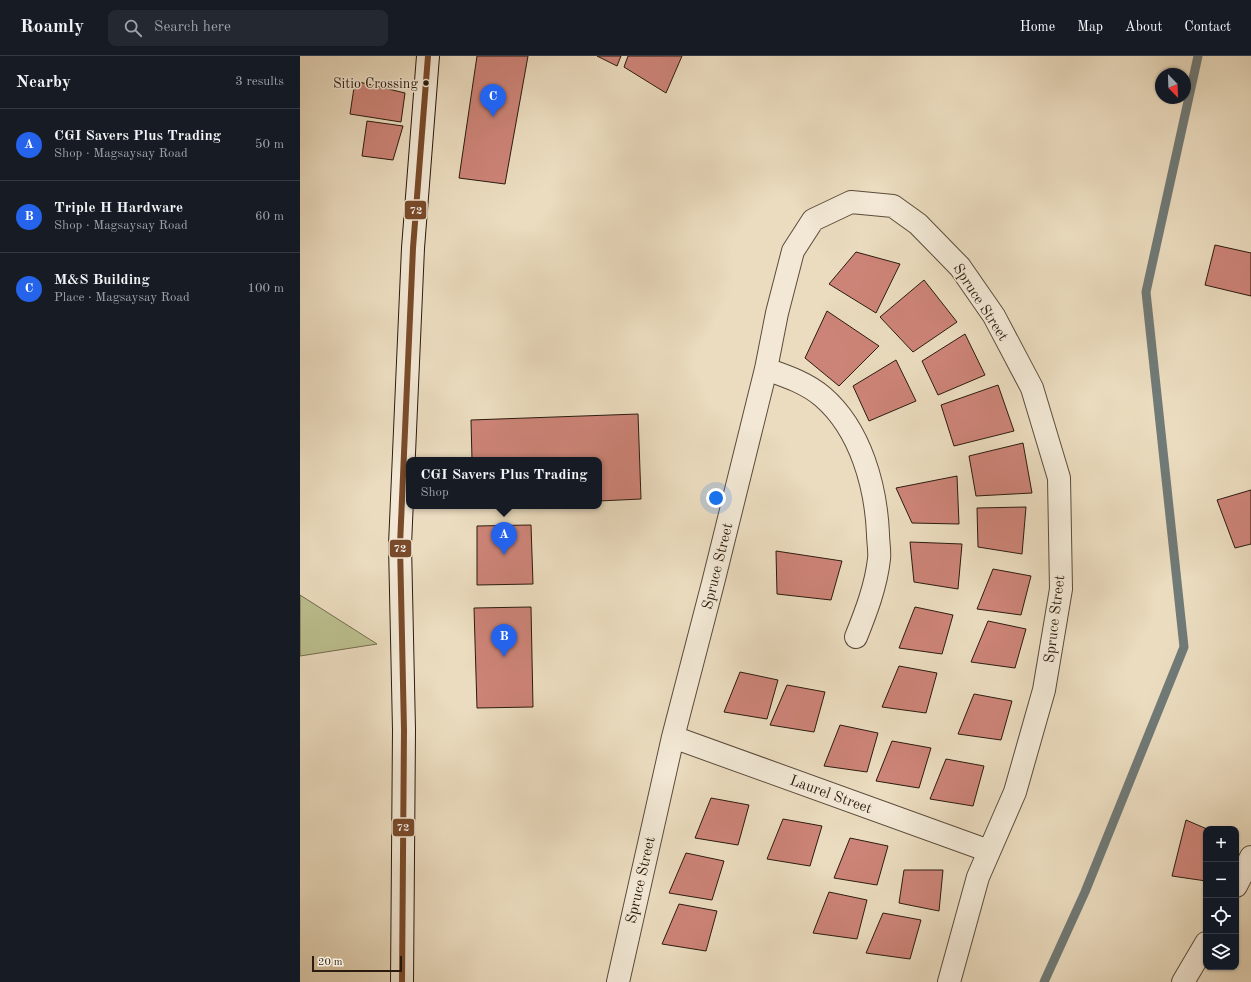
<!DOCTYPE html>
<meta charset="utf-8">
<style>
body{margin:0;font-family:"Old Standard TT",serif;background:#242831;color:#f1f3f6}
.controls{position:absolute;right:12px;bottom:12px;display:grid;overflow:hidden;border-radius:8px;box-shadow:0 1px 3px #0004}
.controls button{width:36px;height:36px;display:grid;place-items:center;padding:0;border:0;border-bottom:1px solid #363941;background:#171b24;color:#f1f3f6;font:20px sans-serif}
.compass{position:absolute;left:855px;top:12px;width:36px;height:36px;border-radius:50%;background:#171b24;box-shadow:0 1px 3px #0004;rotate:157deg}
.scale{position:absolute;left:12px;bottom:10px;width:90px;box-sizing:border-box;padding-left:4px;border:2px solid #2b1b0f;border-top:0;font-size:11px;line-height:14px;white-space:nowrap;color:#2b1b0f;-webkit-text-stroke:3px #f2e8d5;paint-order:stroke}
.you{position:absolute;left:416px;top:442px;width:14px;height:14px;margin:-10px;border:3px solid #fff;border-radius:50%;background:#1a73e8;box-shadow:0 0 0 6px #1a73e833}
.badge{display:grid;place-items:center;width:26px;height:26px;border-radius:50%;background:#2563eb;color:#fff;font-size:13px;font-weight:700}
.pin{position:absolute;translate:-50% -33px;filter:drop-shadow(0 1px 2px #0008)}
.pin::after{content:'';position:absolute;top:21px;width:14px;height:12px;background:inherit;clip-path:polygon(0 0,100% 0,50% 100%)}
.popup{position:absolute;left:106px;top:401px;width:196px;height:52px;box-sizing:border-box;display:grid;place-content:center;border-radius:8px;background:#171b24;filter:drop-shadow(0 1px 3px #0005);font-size:13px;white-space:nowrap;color:#9ea1a6}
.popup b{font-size:15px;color:#f1f3f6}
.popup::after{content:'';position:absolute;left:50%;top:100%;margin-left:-8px;border:8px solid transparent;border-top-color:#171b24}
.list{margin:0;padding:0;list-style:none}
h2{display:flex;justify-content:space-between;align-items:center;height:52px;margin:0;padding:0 16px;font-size:17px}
h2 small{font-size:13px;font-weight:400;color:#9ea1a6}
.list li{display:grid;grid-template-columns:26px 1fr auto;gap:12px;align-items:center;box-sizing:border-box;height:72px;padding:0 16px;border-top:1px solid #363941}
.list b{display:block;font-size:15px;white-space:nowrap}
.list p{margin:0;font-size:13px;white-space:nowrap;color:#9ea1a6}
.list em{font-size:13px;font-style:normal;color:#9ea1a6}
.icon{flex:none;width:22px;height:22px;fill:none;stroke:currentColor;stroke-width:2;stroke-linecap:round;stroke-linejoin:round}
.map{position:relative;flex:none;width:951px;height:926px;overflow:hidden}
header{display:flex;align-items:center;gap:24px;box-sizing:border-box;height:56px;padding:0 20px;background:#171b24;border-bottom:1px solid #363941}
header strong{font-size:19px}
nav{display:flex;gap:22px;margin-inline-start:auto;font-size:14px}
.search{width:280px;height:36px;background:#242831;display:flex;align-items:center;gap:10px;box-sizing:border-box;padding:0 14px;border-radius:8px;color:#9ea1a6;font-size:15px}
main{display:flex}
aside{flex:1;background:#171b24}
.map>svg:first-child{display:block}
</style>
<header>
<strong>Roamly</strong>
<div class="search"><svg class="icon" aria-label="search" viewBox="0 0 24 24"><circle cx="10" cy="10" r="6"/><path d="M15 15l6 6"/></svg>Search here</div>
<nav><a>Home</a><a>Map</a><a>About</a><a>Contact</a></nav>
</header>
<main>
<aside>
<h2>Nearby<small>3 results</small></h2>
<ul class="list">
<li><span class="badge">A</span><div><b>CGI Savers Plus Trading</b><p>Shop · Magsaysay Road</p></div><em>50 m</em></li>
<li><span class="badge">B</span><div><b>Triple H Hardware</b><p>Shop · Magsaysay Road</p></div><em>60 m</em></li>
<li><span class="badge">C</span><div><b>M&amp;S Building</b><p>Place · Magsaysay Road</p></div><em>100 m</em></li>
</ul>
</aside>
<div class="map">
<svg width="951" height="926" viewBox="0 0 951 926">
<rect width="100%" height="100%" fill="#ebdcbf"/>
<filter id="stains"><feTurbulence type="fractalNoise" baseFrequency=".005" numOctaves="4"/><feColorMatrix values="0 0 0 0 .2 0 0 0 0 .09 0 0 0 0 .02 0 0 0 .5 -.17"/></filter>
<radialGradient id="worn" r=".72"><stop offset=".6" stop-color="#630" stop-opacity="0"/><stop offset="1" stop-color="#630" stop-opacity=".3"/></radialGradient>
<!-- green -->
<path fill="#bcbf8f" stroke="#746d4f" d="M0 539 77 588 0 600Z"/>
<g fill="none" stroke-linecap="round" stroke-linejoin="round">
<!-- stream -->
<path stroke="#707a77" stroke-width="9" d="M744 926 785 836 884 591 846 236 898 0"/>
</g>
<!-- building -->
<path fill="#cd8478" stroke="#2b1b0f" d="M177 0H228L205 128 159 122Z
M297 0H321L317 10Z
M328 0H382L366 37 324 11Z
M55 25 105 37 101 66 50 58Z
M67 65 103 70 93 104 62 100Z
M915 189 951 197V240L905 229Z
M556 196 600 208 576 257 529 228Z
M624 224 657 266 613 296 580 261Z
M527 255 579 290 539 330 505 302Z
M665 278 685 319 638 339 622 305Z
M596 304 616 345 569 365 553 330Z
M698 329 714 375 654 390 641 349Z
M338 358 341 443 299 445V404H172L171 364Z
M723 387 732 437 676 440 669 400Z
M657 420 659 468 612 467 596 432Z
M951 434V488L935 492 917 444Z
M726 451 722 498 678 491 677 452Z
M231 469 233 528 177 529V470Z
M610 486 662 488 658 533 614 526Z
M476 495 542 505 531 544 477 538Z
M693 513 731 520 721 559 677 553Z
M231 551 233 651 177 652 174 552Z
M615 551 653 559 642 598 599 592Z
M688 565 726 573 715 612 671 606Z
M599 610 637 617 626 657 582 651Z
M440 616 478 624 467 663 424 656Z
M487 629 525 636 514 676 470 669Z
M674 638 712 645 701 684 658 678Z
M540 669 578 677 567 716 524 710Z
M592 685 631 692 619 732 576 725Z
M646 703 684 710 673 750 630 743Z
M411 742 449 749 438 789 395 782Z
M483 763 522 770 510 810 467 803Z
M886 764 907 773 906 825 872 820Z
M550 782 588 790 577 829 534 822Z
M386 797 424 805 412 844 369 837Z
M604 814H643L639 855 599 847Z
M529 836 567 844 557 883 513 877Z
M379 848 417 855 406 895 362 888Z
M583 857 621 864 610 903 566 897Z"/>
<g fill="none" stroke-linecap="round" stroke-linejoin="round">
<!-- minor casing -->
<g stroke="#5b4b3b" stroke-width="24">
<path id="minor" d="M466 313C486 320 507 327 523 341 561 374 576 431 578 478 578 486 580 495 579 503 576 530 566 556 556 581
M373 681 689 795
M936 830 951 801
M318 926 373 681 413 527 466 313 477 257 493 195 513 164 551 146 593 150 618 168 660 211 694 260 732 332 759 422 761 533 744 634 715 736 678 821 649 926
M883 926 906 887"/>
</g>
<!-- secondary casing -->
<g stroke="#2b1b0f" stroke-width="24">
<path id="secondary" d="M102 926 104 674 100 489 113 192 128 0"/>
</g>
<!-- minor -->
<use href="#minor" stroke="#f2e8d5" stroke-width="22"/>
<!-- secondary -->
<use href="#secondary" stroke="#f2e8d5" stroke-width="22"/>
<!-- bus-1 casing -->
<g stroke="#f2e8d5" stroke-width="9">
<path id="bus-1" d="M102 926 104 674 100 489 113 192 128 0"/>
</g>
<!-- bus-1 -->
<use href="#bus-1" stroke="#7a4b2a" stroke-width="6"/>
</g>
<!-- markers -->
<circle fill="#2b1b0f" stroke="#f2e8d5" stroke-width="1.5" cx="126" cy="27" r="3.5"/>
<g text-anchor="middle" stroke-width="3" stroke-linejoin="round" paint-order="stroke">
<!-- bus labels -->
<g font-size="14" fill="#2b1b0f" stroke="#f2e8d5" text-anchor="end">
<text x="118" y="32">Sitio Crossing</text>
</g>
<!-- street labels -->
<g font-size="15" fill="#2b1b0f" stroke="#f2e8d5">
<text transform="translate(681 246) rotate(57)" y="5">Spruce Street</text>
<text transform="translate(417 510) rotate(-76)" y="5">Spruce Street</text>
<text transform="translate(754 563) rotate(-83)" y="5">Spruce Street</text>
<text transform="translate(531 738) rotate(20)" y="5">Laurel Street</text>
<text transform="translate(340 824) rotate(-77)" y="5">Spruce Street</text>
</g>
</g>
<g stroke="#f2e8d5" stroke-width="1.5">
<rect x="104" y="144" width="23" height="20" rx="4" fill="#7a4b2a"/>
<rect x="89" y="483" width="23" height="19" rx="4" fill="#7a4b2a"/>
<rect x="92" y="762" width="23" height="19" rx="4" fill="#7a4b2a"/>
</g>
<g font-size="11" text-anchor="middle" font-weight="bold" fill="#fff">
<text x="116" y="158">72</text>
<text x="100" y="496">72</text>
<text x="103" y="775">72</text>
</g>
<rect width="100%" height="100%" filter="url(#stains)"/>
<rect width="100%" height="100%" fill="url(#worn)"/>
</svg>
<div class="controls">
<button>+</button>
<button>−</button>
<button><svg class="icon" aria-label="locate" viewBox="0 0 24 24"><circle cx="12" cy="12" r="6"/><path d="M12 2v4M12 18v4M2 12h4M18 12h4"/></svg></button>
<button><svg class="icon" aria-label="layers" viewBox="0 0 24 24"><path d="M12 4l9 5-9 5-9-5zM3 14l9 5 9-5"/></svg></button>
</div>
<svg class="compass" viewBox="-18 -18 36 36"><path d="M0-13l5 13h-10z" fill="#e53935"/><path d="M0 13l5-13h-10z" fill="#9ea1a6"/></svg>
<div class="scale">20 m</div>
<div class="you"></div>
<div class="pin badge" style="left:204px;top:499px">A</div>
<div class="popup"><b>CGI Savers Plus Trading</b>Shop</div>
<div class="pin badge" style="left:204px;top:601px">B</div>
<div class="pin badge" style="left:193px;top:61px">C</div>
</div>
</main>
